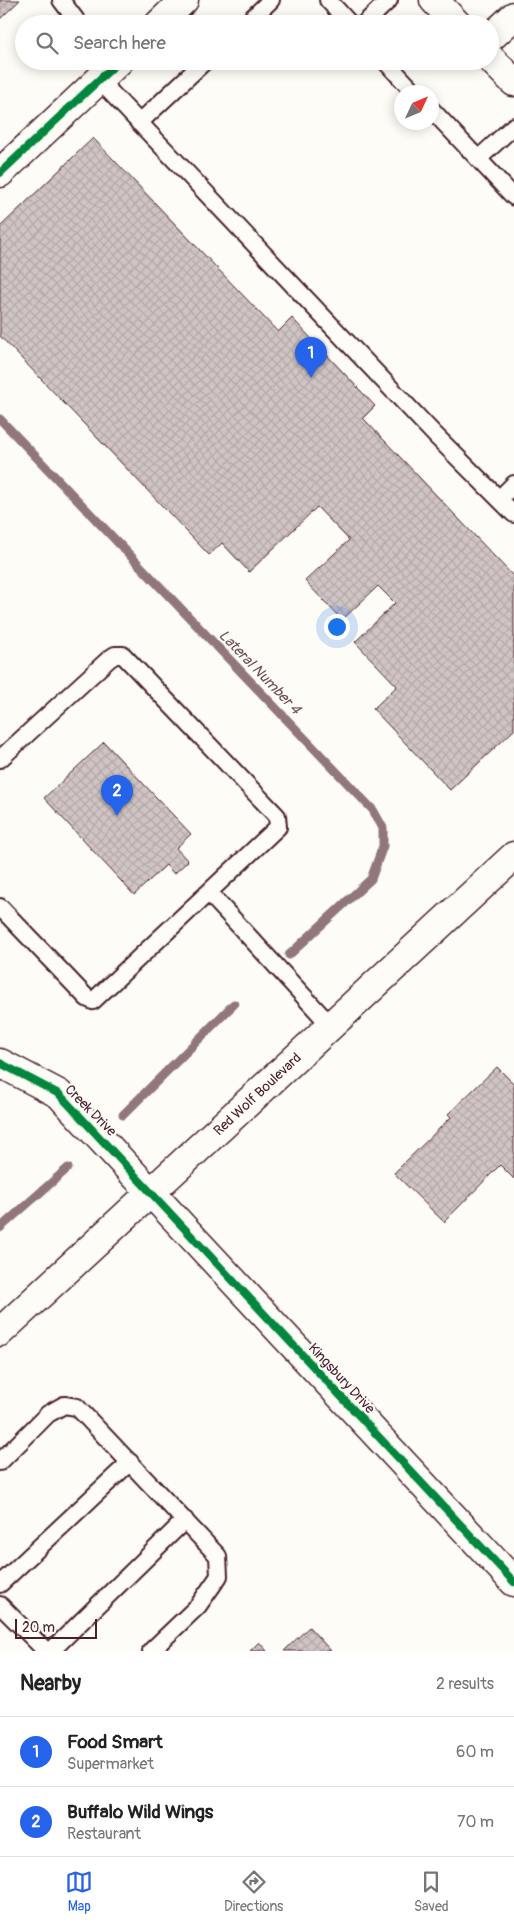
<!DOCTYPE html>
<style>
body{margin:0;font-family:Pangolin,sans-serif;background:#f2f2f2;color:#222}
.compass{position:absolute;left:394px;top:85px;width:45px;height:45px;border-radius:50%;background:#fff;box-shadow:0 2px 12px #0003;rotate:46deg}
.scale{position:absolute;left:15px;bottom:12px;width:82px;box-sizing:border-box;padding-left:5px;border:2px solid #4a1f2b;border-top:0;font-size:14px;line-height:18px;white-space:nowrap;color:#4a1f2b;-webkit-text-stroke:4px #fdfcf7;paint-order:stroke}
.you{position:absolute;left:336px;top:626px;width:18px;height:18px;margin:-12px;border:4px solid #fff;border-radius:50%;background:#1a73e8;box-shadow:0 0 0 8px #1a73e833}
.badge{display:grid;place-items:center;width:32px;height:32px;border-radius:50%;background:#2563eb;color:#fff;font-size:16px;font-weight:700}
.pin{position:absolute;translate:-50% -41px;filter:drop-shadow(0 1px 2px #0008)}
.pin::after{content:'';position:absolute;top:26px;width:18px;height:15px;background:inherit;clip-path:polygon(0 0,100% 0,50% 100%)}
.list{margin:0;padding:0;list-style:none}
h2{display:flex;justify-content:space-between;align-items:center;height:65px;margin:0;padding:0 20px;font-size:21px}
h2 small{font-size:16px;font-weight:400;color:#767676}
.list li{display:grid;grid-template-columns:32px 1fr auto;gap:15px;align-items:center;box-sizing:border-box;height:70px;padding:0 20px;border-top:1px solid #e0e0e0}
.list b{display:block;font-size:19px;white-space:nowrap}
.list p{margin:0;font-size:16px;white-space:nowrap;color:#767676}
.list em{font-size:16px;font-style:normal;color:#767676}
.icon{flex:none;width:28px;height:28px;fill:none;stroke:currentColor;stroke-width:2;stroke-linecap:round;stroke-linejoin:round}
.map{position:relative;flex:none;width:514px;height:1651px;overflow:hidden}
.search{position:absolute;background:#fff;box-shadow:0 2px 12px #0003;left:15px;right:15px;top:15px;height:55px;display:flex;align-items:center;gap:12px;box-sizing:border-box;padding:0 18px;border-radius:28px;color:#767676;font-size:19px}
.sheet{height:205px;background:#fff}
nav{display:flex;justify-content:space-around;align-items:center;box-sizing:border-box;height:70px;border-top:1px solid #e0e0e0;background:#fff;font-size:14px;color:#767676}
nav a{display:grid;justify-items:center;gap:2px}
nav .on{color:#2563eb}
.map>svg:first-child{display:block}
</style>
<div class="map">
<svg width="514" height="1651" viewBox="0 0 514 1651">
<defs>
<pattern id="building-cross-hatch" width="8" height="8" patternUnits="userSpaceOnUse" patternTransform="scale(1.25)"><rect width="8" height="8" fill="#d0c5c4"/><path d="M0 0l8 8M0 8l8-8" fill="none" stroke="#b4a9a9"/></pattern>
</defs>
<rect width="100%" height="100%" fill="#fdfcf7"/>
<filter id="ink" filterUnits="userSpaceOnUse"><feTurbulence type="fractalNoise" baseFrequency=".02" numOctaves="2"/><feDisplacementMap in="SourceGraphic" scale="10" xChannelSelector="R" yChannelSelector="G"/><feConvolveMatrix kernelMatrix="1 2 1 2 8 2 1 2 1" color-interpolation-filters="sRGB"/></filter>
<g filter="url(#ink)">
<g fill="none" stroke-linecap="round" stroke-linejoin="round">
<!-- stream -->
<path stroke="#91777b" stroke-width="9" d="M0 419 373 810 383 828V846L371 879 289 955
M123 1115 234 1004
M0 1228 68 1168"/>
</g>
<!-- building -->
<path fill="url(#building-cross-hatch)" stroke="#4a1f2b" d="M0 0H20L0 19Z
M93 138 278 332 292 318 375 406 363 418 514 577V730L450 790 373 709 397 686 355 642 395 603 378 586 342 620 305 581 349 540 317 507 249 572 222 543 209 555 0 336V227Z
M104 742 191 834 176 848 188 861 174 874 166 865 134 895 44 798Z
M497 1067 514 1084V1179L500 1165 444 1222 394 1173 451 1117 448 1114Z
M309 1627 331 1651H284Z
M259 1642 267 1651H250Z"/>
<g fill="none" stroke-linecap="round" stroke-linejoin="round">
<!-- lane casing -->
<g stroke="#4a1f2b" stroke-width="20">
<path id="lane" d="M61 0 79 24
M328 0 350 24
M246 24 271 0
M364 24 389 0
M385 61 414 92
M99 80 435 435 514 514
M432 110 514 197
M139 123 205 61
M478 159 514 126
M499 499 514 484
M0 759 109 659 115 655H123L277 816 278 827 93 1001 87 998 0 907
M209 893 331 1026
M0 1462 48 1414 64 1405 77 1407 218 1556 219 1576 198 1606 151 1651
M0 1584 130 1462
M0 1605 46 1651
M51 1651 185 1520"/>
</g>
<!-- street casing -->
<g stroke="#4a1f2b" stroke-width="31">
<path id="street" d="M159 24 184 0
M490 38 514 16
M0 173 119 61
M0 1063 59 1094 514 1582"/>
</g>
<!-- secondary casing -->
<g stroke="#4a1f2b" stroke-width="31">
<path id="secondary" d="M434 0 457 24
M490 58 514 82"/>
</g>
<!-- highway casing -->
<g stroke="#4a1f2b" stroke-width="31">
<path id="highway" d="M0 1332 514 856"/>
</g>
<!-- lane -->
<use href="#lane" stroke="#fdfcf7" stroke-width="16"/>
<!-- street -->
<use href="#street" stroke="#fdfcf7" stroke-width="28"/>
<!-- secondary -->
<use href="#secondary" stroke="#fdfcf7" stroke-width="28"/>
<!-- highway -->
<use href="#highway" stroke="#fdfcf7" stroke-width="28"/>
<!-- cycleway casing -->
<g stroke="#fdfcf7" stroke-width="11">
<path id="cycleway" d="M0 173 119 61
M0 1063 59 1094 514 1582"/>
</g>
<!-- cycleway -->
<use href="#cycleway" stroke="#00873e" stroke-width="8"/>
</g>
</g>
<g text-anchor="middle" stroke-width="4.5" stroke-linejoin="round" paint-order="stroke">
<!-- street labels -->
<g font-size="14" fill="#4a1f2b" stroke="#fdfcf7">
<text transform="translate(257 1094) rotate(-43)" y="5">Red Wolf Boulevard</text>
<text transform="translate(91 1110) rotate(45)" y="5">Creek Drive</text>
<text transform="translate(342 1378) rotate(47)" y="5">Kingsbury Drive</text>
</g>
<!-- water labels -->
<g font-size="15" font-style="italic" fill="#73525a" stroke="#fdfcf7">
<text transform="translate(260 672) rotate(46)" y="5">Lateral Number 4</text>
</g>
</g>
</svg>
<svg class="compass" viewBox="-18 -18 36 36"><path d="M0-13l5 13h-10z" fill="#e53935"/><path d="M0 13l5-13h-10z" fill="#767676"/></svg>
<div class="scale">20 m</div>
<div class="you"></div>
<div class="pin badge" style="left:311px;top:378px">1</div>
<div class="pin badge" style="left:117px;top:816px">2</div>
<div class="search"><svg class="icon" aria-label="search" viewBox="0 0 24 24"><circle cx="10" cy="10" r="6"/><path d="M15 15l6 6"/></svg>Search here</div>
</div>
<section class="sheet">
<h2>Nearby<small>2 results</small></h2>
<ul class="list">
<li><span class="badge">1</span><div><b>Food Smart</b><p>Supermarket</p></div><em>60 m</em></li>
<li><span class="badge">2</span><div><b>Buffalo Wild Wings</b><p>Restaurant</p></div><em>70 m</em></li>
</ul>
</section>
<nav>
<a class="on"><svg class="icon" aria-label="map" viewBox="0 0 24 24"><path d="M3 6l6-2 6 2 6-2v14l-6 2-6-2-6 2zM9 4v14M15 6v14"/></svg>Map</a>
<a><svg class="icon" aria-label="directions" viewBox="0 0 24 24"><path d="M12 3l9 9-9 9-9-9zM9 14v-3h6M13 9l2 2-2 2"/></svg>Directions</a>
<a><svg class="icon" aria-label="saved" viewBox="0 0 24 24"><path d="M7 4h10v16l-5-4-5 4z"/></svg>Saved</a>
</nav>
